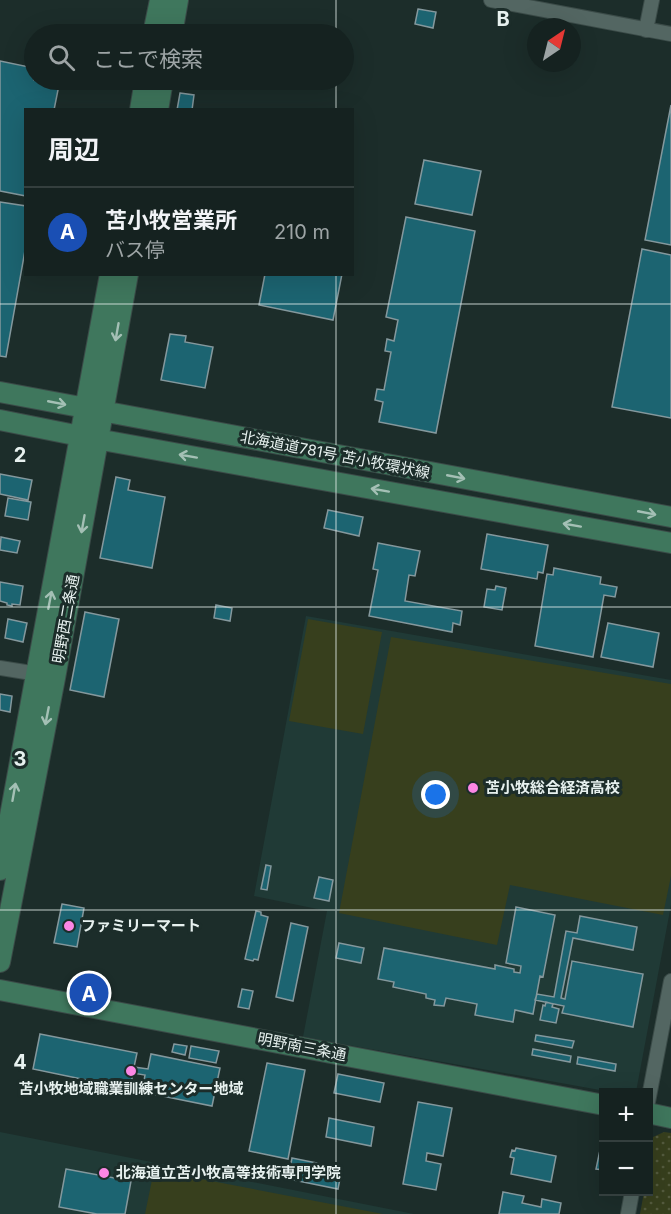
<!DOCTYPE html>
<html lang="ja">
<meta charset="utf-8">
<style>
body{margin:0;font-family:Inter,"Noto Sans JP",sans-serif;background:#1e2a29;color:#f1f3f6}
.controls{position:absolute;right:18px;bottom:18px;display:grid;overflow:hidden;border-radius:0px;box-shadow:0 6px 24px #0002}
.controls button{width:54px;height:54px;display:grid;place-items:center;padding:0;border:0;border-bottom:2px solid #343f3e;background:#152220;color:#f1f3f6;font:30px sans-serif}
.compass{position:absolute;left:527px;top:18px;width:54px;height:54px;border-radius:50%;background:#152220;box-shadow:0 6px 24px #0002;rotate:35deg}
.you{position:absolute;left:436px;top:795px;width:21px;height:21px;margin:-15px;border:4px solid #fff;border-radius:50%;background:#1a73e8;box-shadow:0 0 0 9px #1a73e833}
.badge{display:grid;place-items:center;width:39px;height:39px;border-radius:50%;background:#ea580c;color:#fff;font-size:20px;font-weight:700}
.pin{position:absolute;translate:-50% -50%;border:3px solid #fff;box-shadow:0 2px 6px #0006}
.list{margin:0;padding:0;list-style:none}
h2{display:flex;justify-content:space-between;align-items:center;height:78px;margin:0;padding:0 24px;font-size:26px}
h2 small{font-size:20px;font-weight:400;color:#9da4a5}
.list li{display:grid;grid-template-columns:39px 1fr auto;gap:18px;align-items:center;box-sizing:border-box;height:90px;padding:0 24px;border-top:2px solid #343f3e}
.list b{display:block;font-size:22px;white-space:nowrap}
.list p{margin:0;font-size:20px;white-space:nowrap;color:#9da4a5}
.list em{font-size:20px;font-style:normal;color:#9da4a5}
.icon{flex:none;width:33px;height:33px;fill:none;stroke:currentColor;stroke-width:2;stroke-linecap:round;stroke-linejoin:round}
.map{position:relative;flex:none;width:671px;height:1214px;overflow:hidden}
.search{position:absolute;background:#152220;box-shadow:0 6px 24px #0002;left:24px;top:24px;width:330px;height:66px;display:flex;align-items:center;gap:15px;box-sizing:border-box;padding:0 21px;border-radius:33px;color:#9da4a5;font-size:22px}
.panel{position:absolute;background:#152220;box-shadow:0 6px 24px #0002;left:24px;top:108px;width:330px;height:168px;border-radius:0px}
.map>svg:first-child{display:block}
</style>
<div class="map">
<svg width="671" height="1214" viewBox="0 0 671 1214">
<defs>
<pattern id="park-dots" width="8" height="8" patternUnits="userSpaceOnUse" patternTransform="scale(1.5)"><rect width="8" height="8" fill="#373f1d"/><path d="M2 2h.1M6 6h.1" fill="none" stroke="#545b3e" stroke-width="1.8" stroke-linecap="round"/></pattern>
</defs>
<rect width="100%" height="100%" fill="#1c2d2a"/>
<!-- built -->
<path fill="#203a36" d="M306 616 671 680V905L636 1092H611L303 1037 327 911 254 896Z
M0 1132 414 1214H0Z"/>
<!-- park -->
<path fill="url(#park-dots)" d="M664 1132 671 1133V1214H640L644 1192H648L649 1163 653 1137Z"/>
<!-- pitch -->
<path fill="#373f1d" d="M308 619 382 632 363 734 289 721Z
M391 637 671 684V876L663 915 510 885 497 945 339 913Z
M154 1170 383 1214H145Z"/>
<!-- building -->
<path fill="#1c6471" stroke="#84989d" stroke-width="1.5" d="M418 9 436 12 433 28 415 24Z
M0 61 34 68V80H60L54 110H26V196L0 191Z
M180 93 194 95 192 110H177Z
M671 105V245L645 240Z
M424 160 481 171 472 215 415 204Z
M0 202 26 206V245L6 357 0 356Z
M406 217 475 231 436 433 379 422 383 402 375 400 377 389 384 390 391 352 385 351 387 339 394 341 398 320 386 317Z
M642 249 671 255V418L612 407Z
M265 274H342L333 320 259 305Z
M170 334 186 336 185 342 213 347 205 388 161 380Z
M0 474 32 480 28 500 0 494Z
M116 477 130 480 128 490 165 497 152 568 100 558Z
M8 498 31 502 28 520 5 516Z
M328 510 363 517 359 536 324 528Z
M487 534 548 545 543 573 538 572 537 579 481 569Z
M1 537 20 541 17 553 0 550Z
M378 543 420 551 415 576 409 575 405 601 462 611 460 625 453 623 452 632 369 616 378 570 373 569Z
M554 568 601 577 600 584 617 587 615 597 604 595 593 657 535 646 547 574 553 575Z
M0 582 23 586 20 605 12 604V606L7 605V603L0 601Z
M496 586 506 588 502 610 484 607 487 589 495 590Z
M216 605 232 608 230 621 214 618Z
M85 612 119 619 104 697 70 690Z
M8 619 27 623 23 642 5 638Z
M608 623 659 633 653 667 601 657Z
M0 694 12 696 10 712 0 710Z
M266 865 271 866 267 890 261 889Z
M319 877 333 880 329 901 314 898Z
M62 904 84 908 77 947 54 943Z
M516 907 555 915 543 977 540 976 533 1014 515 1010 513 1022 475 1015 477 1004 446 998 444 1006 434 1005 435 1000 426 998V994L393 987 394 982 378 979 384 948 495 969V965L514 969V972L520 973 521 966 506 963Z
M256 911 261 912V915L268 917 258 960 254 959 253 961 245 959Z
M580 916 637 927 633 950 573 938 561 998 565 999 572 961 643 974 633 1027 562 1013 564 1006 535 1000 537 994 554 997 566 931 577 933Z
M291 923 308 927 293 1001 276 997Z
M339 943 364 948 361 963 336 958Z
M242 989 253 991 249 1009 238 1007Z
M546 1002 553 1004 552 1007 559 1009 556 1023 540 1020 543 1005 545 1006Z
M40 1034 137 1053 134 1067 148 1069 151 1054 220 1068 212 1106 142 1092 145 1075 133 1073 130 1089 33 1069Z
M536 1035 574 1041 572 1048 535 1041Z
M174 1044 187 1046 185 1055 172 1052Z
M191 1046 219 1051 216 1063 189 1058Z
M533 1049 571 1056 570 1062 532 1055Z
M578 1057 616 1064 615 1071 577 1064Z
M267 1063 305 1070 288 1159 249 1151Z
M338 1074 384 1083 380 1102 334 1093Z
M418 1102 452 1108 443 1156 427 1153 426 1161 441 1164 436 1190 403 1184Z
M329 1118 374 1127 371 1146 326 1137Z
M604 1131V1170L596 1169Z
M516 1148 556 1156 551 1182 511 1174 514 1158 510 1157 512 1150 515 1151Z
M292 1158 342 1168 338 1189 288 1179Z
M66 1169 131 1181 125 1214H97L59 1207Z
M503 1192 524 1196 522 1203 541 1207 542 1199 561 1203 559 1214H499Z"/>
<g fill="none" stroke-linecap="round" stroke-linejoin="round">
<!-- street casing -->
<g stroke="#3b4b48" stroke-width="16">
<path id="street" d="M491 0 671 34
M646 30 652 0
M0 668 44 675
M648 1102 671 981
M628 1214 632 1192"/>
</g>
<!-- secondary casing -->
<g stroke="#3b4b48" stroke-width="22">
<path id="secondary" d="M153 34 160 0
M172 34 178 0
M140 110 145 80
M158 110 163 80
M0 392 671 517
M0 420 80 436 671 543
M0 870 110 274
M0 962 55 678 128 274
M0 990 604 1105
M648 1113 671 1118"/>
</g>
<!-- street -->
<use href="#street" stroke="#536662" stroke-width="14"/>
<!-- secondary -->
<use href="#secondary" stroke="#3f775d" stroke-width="20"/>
</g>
<!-- one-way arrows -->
<defs><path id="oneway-shaft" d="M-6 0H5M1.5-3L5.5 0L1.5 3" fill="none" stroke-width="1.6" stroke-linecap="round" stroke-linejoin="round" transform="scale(1.5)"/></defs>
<g stroke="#a4c0b5">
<use href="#oneway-shaft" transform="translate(117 332) rotate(100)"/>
<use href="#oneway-shaft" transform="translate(57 403) rotate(11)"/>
<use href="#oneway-shaft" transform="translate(188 456) rotate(-170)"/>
<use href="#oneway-shaft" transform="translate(456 477) rotate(11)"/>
<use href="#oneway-shaft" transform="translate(380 490) rotate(-170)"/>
<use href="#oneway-shaft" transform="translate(647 513) rotate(11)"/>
<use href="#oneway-shaft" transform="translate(83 524) rotate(100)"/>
<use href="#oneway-shaft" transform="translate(572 525) rotate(-170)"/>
<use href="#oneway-shaft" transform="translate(50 600) rotate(-79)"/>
<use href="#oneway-shaft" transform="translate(47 716) rotate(101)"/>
<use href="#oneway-shaft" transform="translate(14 792) rotate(-80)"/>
</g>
<!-- grid -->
<path fill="none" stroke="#e7f1ef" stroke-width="1.5" stroke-opacity="0.55" d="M336 0V34M336 80V110M336 274V1214M0 304H671M0 607H671M0 910H671"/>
<!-- markers -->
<g fill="#fb86e4" stroke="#1c2d2a" stroke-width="2">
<circle cx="473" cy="788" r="6"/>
<circle cx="69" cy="926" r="6"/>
<circle cx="131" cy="1071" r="6"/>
<circle cx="104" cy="1173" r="6"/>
</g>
<g text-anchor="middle" stroke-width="6" stroke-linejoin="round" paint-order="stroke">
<!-- street labels -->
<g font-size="15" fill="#e7f1ef" stroke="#1c2d2a">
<text transform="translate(335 455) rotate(11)" y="5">北海道道781号 苫小牧環状線</text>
<text transform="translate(66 619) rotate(-80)" y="5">明野西二条通</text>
<text transform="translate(302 1047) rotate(11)" y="5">明野南三条通</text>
</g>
<!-- poi labels -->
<g font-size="15" font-weight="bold" fill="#e7f1ef" stroke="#1c2d2a" text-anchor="start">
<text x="485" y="793">苫小牧総合経済高校</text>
<text x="81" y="931">ファミリーマート</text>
<text x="131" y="1094" text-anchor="middle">苫小牧地域職業訓練センター地域</text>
<text x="116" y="1178">北海道立苫小牧高等技術専門学院</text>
</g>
</g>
<g font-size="20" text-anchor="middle" font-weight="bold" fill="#e7f1ef" stroke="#1c2d2a" stroke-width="6" stroke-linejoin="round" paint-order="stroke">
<text x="503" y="26">B</text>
<text x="20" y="462">2</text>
<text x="20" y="766">3</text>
<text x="20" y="1069">4</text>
</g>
</svg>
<div class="controls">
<button>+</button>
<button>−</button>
</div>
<svg class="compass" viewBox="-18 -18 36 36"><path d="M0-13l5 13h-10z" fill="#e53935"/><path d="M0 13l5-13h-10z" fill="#9da4a5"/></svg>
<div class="you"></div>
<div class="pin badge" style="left:89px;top:993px;background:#1a4fb4">A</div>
<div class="search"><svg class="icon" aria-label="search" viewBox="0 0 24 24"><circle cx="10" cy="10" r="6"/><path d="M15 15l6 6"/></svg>ここで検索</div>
<section class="panel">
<h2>周辺<small></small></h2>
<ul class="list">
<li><span class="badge" style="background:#1a4fb4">A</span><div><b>苫小牧営業所</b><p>バス停</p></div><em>210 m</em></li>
</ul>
</section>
</div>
